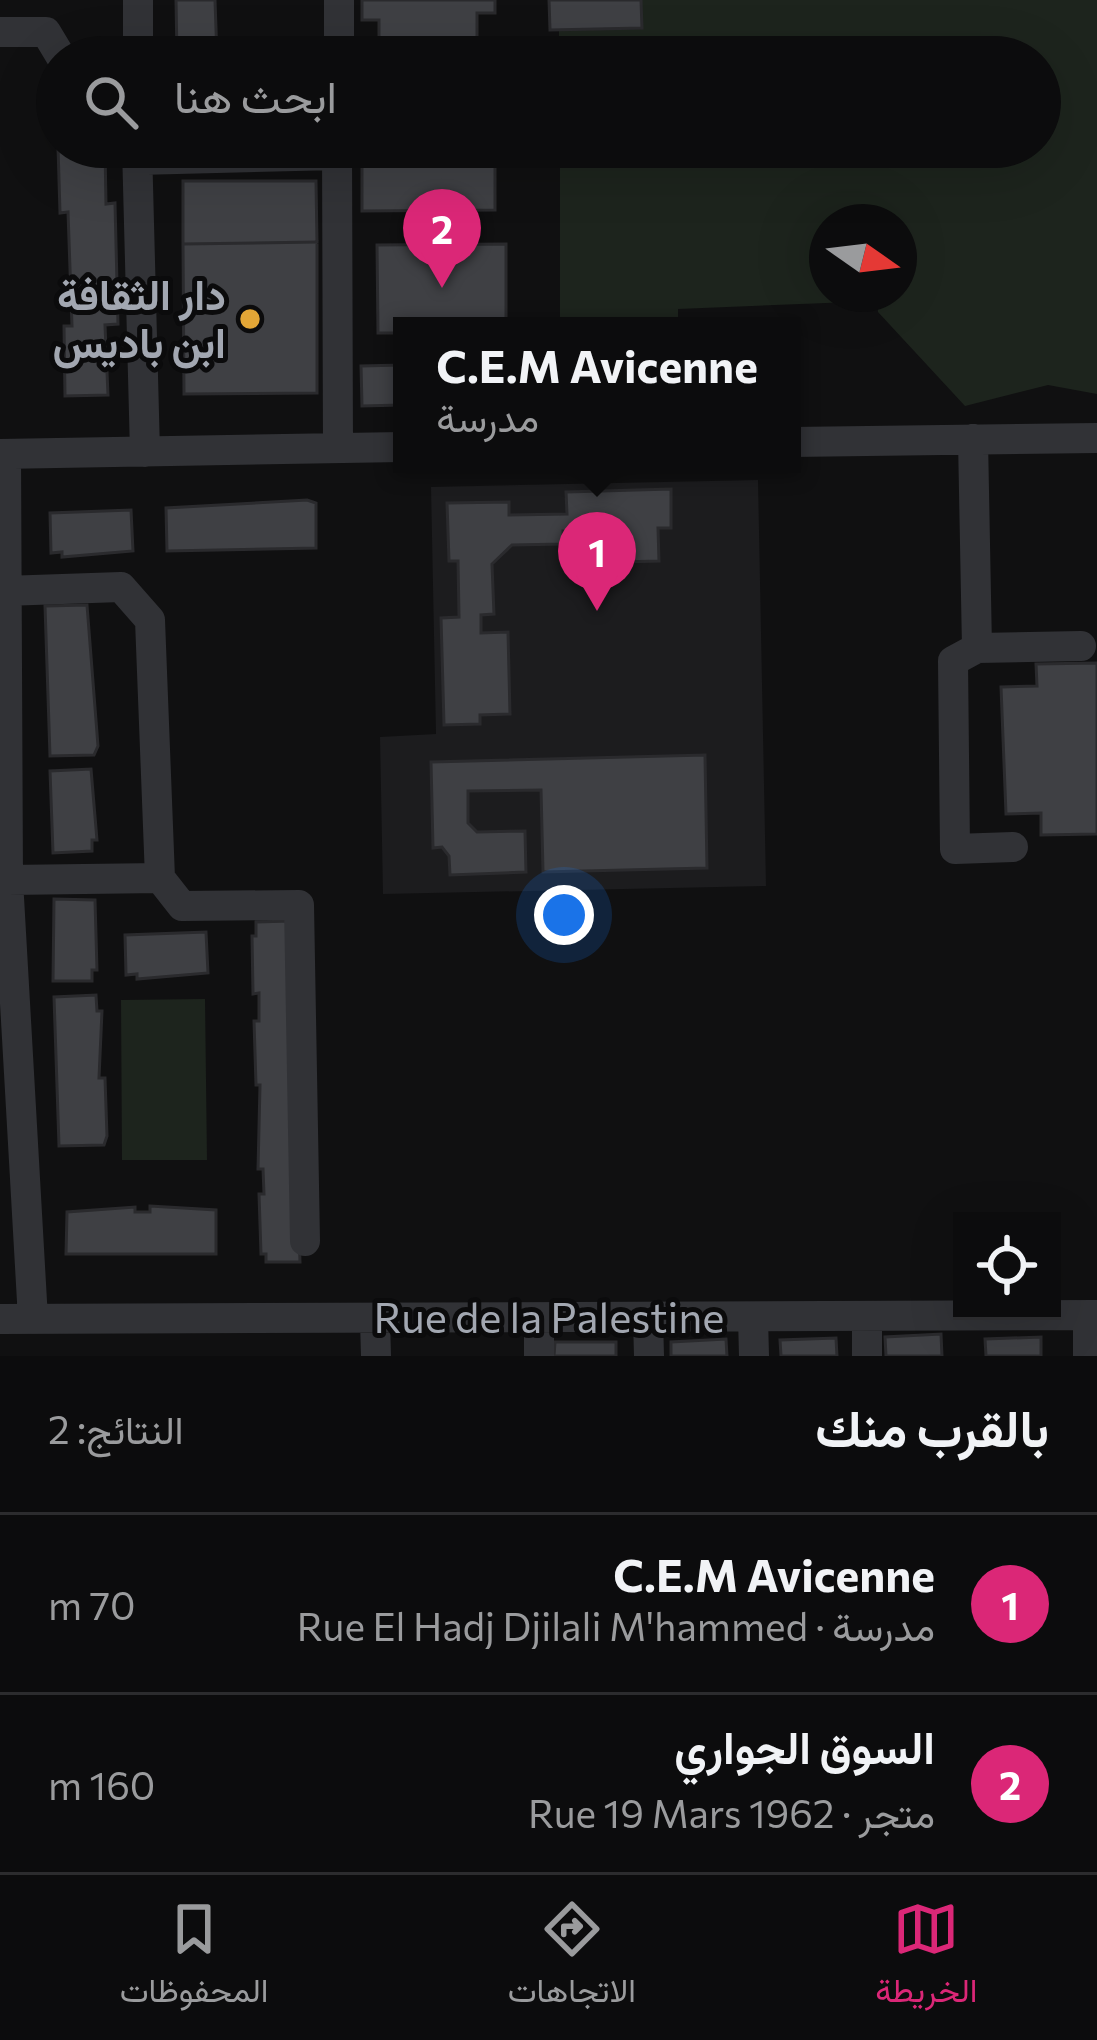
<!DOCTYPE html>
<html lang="ar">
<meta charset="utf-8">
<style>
body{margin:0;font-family:Commissioner,Vazirmatn,sans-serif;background:#151516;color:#f1f3f6;direction:rtl}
.controls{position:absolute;right:36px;bottom:36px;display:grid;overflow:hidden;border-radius:0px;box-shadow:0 12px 48px #0002}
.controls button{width:108px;height:108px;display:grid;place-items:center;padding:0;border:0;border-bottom:3px solid #2c2c2e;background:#0c0c0d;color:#f1f3f6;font:60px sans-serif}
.compass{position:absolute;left:809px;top:204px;width:108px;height:108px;border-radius:50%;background:#0c0c0d;box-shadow:0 12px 48px #0002;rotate:104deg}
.you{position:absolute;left:564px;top:915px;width:42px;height:42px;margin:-30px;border:9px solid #fff;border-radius:50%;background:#1a73e8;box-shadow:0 0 0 18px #1a73e833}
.badge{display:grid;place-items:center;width:78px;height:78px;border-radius:50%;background:#db2777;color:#fff;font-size:39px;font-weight:700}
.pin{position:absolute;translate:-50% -99px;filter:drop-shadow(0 3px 6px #0008)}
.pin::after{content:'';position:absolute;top:63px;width:42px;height:36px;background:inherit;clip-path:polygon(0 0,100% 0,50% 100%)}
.popup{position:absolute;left:393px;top:317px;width:408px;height:156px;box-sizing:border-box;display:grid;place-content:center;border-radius:0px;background:#0c0c0d;filter:drop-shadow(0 3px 9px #0005);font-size:39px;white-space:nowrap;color:#9a9b9d}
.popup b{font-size:45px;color:#f1f3f6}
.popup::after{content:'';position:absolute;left:50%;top:100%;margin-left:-24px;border:24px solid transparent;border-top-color:#0c0c0d}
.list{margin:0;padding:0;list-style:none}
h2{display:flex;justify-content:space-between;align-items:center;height:156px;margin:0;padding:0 48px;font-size:51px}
h2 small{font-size:39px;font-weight:400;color:#9a9b9d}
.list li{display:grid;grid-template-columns:78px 1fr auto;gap:36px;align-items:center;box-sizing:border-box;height:180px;padding:0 48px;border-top:3px solid #2c2c2e}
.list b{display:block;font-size:45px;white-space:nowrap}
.list p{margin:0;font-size:39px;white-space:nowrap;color:#9a9b9d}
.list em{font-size:39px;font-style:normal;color:#9a9b9d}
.icon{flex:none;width:66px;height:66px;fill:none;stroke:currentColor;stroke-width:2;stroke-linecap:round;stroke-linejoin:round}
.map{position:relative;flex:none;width:1097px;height:1356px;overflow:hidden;direction:ltr}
.search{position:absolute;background:#0c0c0d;box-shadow:0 12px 48px #0002;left:36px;right:36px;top:36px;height:132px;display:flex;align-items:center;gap:30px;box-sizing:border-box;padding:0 42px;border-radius:66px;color:#9a9b9d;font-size:45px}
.sheet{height:516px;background:#0c0c0d}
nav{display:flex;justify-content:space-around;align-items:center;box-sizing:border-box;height:168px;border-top:3px solid #2c2c2e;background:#0c0c0d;font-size:33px;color:#9a9b9d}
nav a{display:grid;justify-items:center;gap:6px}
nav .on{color:#db2777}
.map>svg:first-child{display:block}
</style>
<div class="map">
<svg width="1097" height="1356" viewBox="0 0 1097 1356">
<rect width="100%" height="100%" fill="#101011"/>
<!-- built -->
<path fill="#1c1c1e" d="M758 480 766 886 383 894 380 737 436 734 431 487Z"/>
<!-- green -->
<path fill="#1d241d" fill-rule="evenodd" d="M549 0H1097V394L1048 385 965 406 878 312 877 301 678 309V326H560V147H1040V57H559V31L550 30ZM827 222H899V294H827Z
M205 999 207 1160H122L121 1000Z"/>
<!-- building -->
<path fill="#3f4044" stroke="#2a2a2d" stroke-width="3" d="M176 0H215L217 57H177Z
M362 0H495V13H477V57H379V20H362Z
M549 0H641L642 28 550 30Z
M58 147H105L106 204 115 203 118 324 105 325 108 395 65 396 64 326H72L68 212 60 213Z
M379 147 495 149V210L362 211V157H380Z
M183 181H316L317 242 183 244Z
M317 242V393L184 394 183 244Z
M506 244V326H402V333H378L377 245Z
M402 365V405L362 406 361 366Z
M671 489V528H658L659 561 579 563 578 531H563V544L512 545 492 564 494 614 481 615V633L508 632 510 714 480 715V724L444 725 441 618 459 617 458 561H449L447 503 509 502V515L567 514 566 492Z
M307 500 316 503V548L167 551 166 508Z
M131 510 133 551 62 557V552L51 553 50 513Z
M87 605 98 746 94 755 50 756 45 606Z
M1097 663V834L1041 835V813L1006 814 1001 687 1037 686 1036 664Z
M705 755 707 868 543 872 541 790 468 791V823L477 832 525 831 526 872 450 875 449 856 442 847 433 848 431 762Z
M91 769 97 840H92V851L53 853 50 771Z
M54 899 95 900 97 970H92V981H53Z
M290 921 300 1262H266V1254H261L259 1194H264L263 1169H258L260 1085H256L254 1021H259V993L253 994 252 936H256V922Z
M206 932 208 973 137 979V974L126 975 125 935Z
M96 995 97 1011H102L99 1078H105L107 1136 104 1145 59 1146 54 997Z
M150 1206 216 1210V1254H66L67 1212 135 1207V1212H150Z
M941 1334 942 1356H886L885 1337Z
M1041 1337V1356H986L985 1339Z
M836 1338 837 1356H781L780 1340Z
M726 1339 727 1356H671V1342Z
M555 1342H616V1356H554Z"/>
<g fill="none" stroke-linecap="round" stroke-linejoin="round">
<!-- minor -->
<path stroke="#313236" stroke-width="30" d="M0 32H46L61 57
M138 57V0
M339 57V0
M137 147 145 452
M337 147 338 448
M137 160 337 155
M973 439 977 648 1081 646
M792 442 1097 438
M0 454 402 447
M6 454 8 880 33 1319
M4 591 121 587 150 620 160 878
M977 648 953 661 955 849 1013 847
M8 880 160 878 182 906 299 905 305 1241
M1088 1316V1356
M753 1317 754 1356
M648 1318 649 1356
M0 1319 1097 1315
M539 1319V1356
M375 1320 376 1356
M867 1356V1318"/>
</g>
<!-- markers -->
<circle fill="#e3a636" stroke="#0b0b0c" stroke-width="4.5" cx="250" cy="319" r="12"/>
<g text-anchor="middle" stroke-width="10" stroke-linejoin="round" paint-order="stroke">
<!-- poi labels -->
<g font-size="42" font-weight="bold" fill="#a2a7b1" stroke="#0b0b0c" text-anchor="end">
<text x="226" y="310">دار الثقافة<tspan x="226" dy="48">ابن باديس</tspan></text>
</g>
<!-- street labels -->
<g font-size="42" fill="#a2a7b1" stroke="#0b0b0c">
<text x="549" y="1333">Rue de la Palestine</text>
</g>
</g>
</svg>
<div class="controls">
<button><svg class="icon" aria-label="locate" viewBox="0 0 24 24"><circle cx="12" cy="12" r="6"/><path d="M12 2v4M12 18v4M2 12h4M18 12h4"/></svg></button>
</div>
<svg class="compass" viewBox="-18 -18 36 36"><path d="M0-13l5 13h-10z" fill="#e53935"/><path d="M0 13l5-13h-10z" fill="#9a9b9d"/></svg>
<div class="you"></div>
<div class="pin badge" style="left:597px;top:611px">1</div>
<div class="popup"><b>C.E.M Avicenne</b>مدرسة</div>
<div class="pin badge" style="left:442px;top:288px">2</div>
<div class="search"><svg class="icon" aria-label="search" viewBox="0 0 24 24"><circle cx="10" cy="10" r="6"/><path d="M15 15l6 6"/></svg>ابحث هنا</div>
</div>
<section class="sheet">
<h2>بالقرب منك<small>النتائج: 2</small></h2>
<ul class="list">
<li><span class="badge">1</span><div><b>C.E.M Avicenne</b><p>مدرسة · Rue El Hadj Djilali M'hammed</p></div><em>70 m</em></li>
<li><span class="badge">2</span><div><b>السوق الجواري</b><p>متجر · Rue 19 Mars 1962</p></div><em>160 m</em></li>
</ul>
</section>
<nav>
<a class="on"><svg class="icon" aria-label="map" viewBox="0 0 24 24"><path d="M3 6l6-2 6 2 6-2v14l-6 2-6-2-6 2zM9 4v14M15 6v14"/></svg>الخريطة</a>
<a><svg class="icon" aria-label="directions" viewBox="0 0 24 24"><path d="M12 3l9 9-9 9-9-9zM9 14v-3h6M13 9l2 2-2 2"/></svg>الاتجاهات</a>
<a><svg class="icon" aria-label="saved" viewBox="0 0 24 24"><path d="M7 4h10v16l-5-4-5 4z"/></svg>المحفوظات</a>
</nav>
